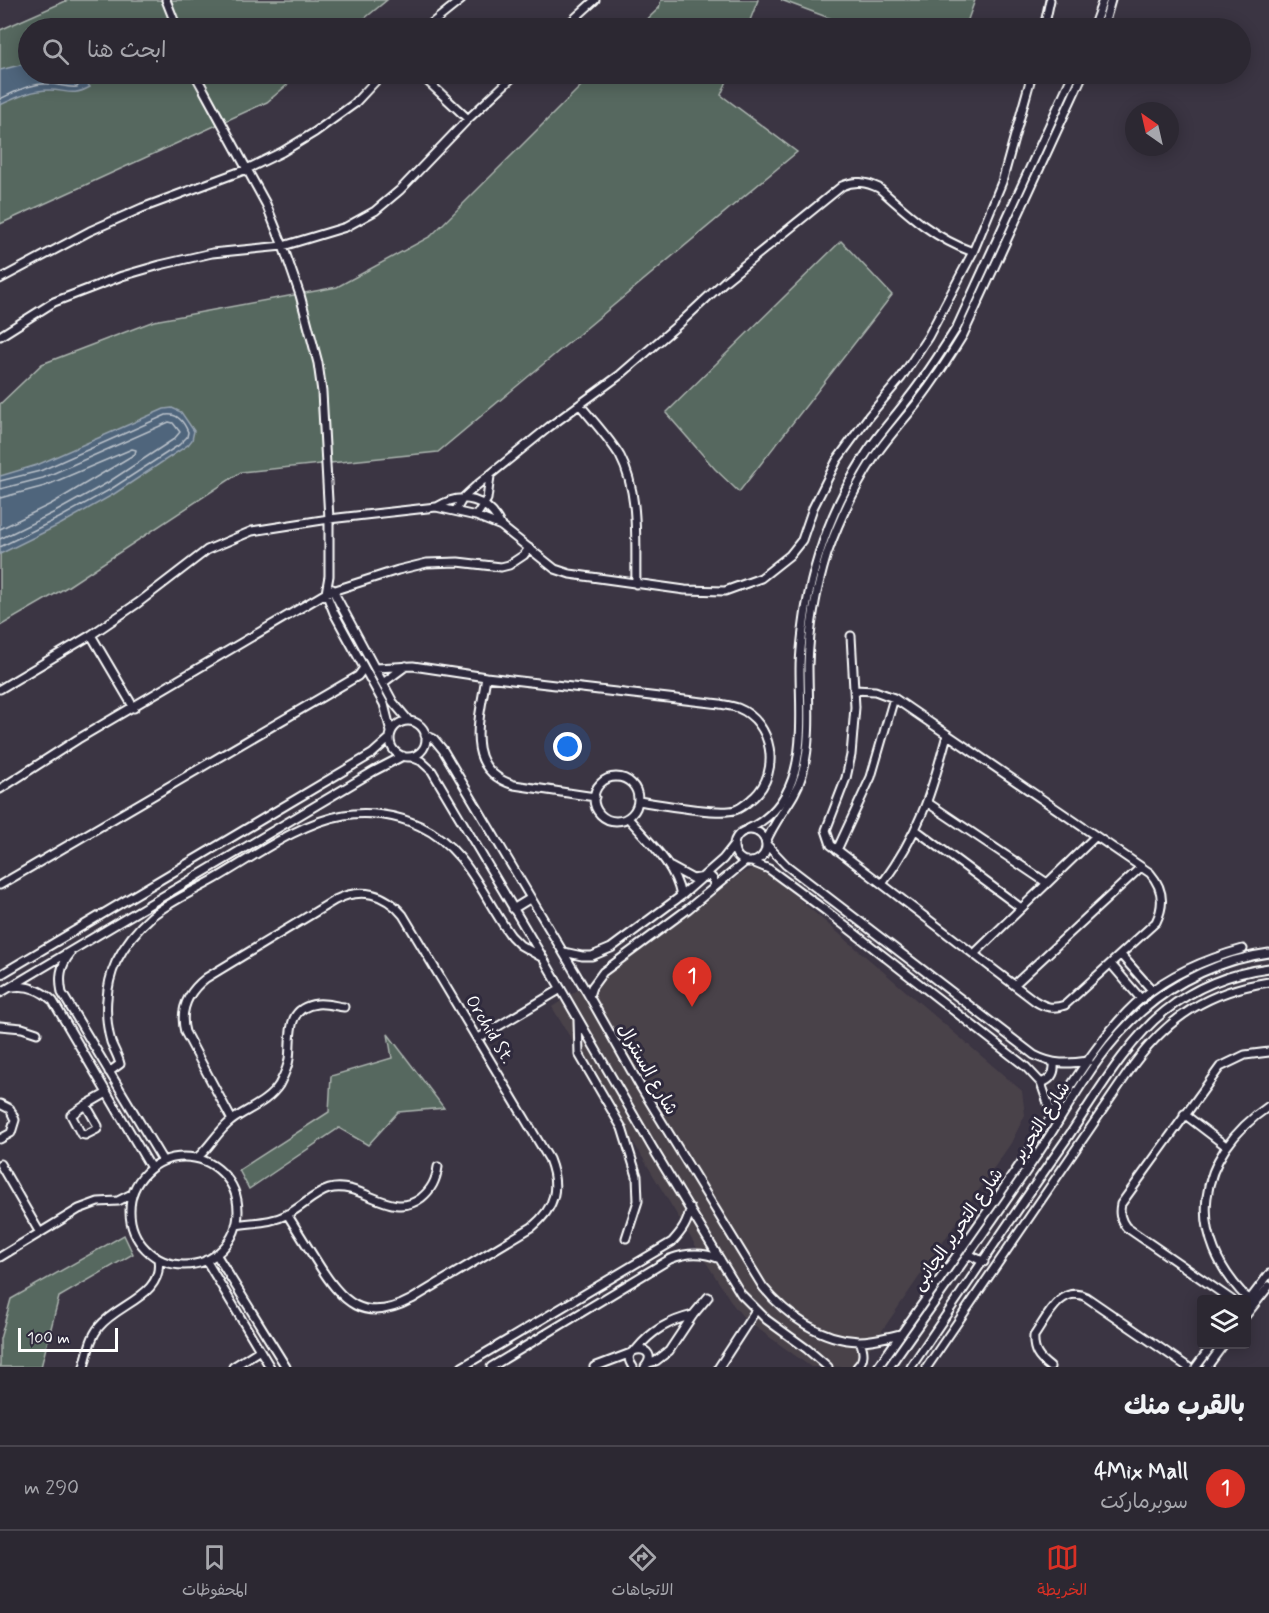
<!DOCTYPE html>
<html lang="ar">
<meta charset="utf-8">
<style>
body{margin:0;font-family:Mynerve,"Playpen Sans Arabic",sans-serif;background:#38343e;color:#f1f3f6;direction:rtl}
.controls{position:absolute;right:18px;bottom:18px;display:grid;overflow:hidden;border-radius:6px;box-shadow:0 3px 15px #0003}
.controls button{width:54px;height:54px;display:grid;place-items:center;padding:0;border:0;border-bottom:2px solid #48444d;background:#2c2832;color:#f1f3f6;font:30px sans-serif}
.compass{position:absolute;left:1125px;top:102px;width:54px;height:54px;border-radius:50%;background:#2c2832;box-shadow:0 3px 15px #0003;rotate:326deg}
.scale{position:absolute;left:18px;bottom:15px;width:100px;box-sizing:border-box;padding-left:6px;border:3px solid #fff;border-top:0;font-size:16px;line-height:21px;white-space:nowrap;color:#fff;-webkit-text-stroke:4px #2f2a3d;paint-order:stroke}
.you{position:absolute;left:568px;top:747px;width:21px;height:21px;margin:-15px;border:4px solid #fff;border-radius:50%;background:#1a73e8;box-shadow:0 0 0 9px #1a73e833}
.badge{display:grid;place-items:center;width:39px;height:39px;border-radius:50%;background:#d93025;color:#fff;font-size:20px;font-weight:700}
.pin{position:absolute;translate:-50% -50px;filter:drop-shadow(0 2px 3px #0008)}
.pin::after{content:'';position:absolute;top:32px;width:21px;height:18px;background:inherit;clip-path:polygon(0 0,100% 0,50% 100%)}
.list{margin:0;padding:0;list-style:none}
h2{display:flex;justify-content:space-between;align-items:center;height:78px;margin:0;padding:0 24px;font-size:26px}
h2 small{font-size:20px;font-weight:400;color:#a6a6ac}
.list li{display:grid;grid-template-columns:39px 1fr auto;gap:18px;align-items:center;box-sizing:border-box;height:84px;padding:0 24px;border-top:2px solid #48444d}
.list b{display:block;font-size:22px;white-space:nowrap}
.list p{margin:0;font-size:20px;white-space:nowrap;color:#a6a6ac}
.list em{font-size:20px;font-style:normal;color:#a6a6ac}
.icon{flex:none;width:33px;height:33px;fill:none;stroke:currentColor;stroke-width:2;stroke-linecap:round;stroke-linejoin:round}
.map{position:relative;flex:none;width:1269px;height:1367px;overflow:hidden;direction:ltr}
.search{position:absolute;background:#2c2832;box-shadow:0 3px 15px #0003;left:18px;right:18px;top:18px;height:66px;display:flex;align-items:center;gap:15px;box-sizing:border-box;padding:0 21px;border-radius:33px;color:#a6a6ac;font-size:22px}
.sheet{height:162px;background:#2c2832}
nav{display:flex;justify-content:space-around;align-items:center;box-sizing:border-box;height:84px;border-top:2px solid #48444d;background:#2c2832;font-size:16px;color:#a6a6ac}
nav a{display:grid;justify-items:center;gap:3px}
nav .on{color:#d93025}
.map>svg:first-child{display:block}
</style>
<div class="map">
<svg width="1269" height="1367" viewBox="0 0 1269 1367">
<rect width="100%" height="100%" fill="#3b3543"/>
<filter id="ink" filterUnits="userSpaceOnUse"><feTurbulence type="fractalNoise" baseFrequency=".0167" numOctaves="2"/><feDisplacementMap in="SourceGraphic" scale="12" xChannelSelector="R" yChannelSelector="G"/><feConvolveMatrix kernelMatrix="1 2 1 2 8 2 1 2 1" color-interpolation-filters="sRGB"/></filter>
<g filter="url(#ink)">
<!-- built -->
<path fill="#4a424a" d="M754 868 765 870 1022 1091 1025 1115 1011 1143 857 1367H811L746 1320 734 1306 697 1248 552 1007 651 942 742 873Z"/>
<!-- green -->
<path fill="#57685f" stroke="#abb4af" stroke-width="1.5" d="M68 0H387L353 28H28V74H300L267 102 0 224V30Z
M661 0H758L747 28H638L659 8Z
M781 0H975L965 28H856Z
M593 74H730L721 95 797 152 438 452 241 472 67 587 0 626V404L42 364 154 321 337 287 431 236Z
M841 241 892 295 739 492 715 469 666 413Z
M388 1034 444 1108 398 1112 368 1145 339 1128 249 1189 239 1170 329 1112 331 1076 392 1058Z
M124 1235 133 1254 59 1297 41 1367H0V1339L11 1299Z"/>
<!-- water -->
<path fill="#50657b" stroke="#96a3b0" stroke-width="1.5" d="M28 63V74H79L90 87C72 97 67 90 49 90 31 90 16 98 0 105V70Z
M172 408 181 412 194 431 192 440 188 445 114 494 61 524 0 554V476L37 465 164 409Z"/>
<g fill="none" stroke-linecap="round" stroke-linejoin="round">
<!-- shore -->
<path stroke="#b9c1ca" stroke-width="1.5" d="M0 99C17 91 33 82 52 84 61 85 68 88 77 87L79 84 75 74
M0 481 40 471 166 415C178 413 184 422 188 432L187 437 179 445 111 489 59 518 0 547
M0 489 43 478 169 422 173 423 180 432 174 439 107 483 55 512 0 539
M0 498 45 486 132 449 136 450 135 454 51 504 0 529"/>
<!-- minor casing -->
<g stroke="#fff" stroke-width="11">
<path id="minor" d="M166 0 177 28
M426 28 461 0
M564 28 595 0
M1044 28 1050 0
M1093 28 1103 0
M1103 28 1111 0
M195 74 266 204 283 246 300 295 318 363 322 392 329 519V576L326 593 334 613 384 704 391 732
M420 74 468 119
M0 279 90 231 142 208 247 169 282 152 315 132 354 104 382 74
M0 336 54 302 122 276 160 265 212 253 283 246 346 227 375 211 400 190 468 119 516 74
M580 405C593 421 609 438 620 456 640 494 635 542 636 584
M437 507C462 491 489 499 501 526
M456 510 463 498 476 486 549 427 620 375 680 323 725 281 842 186C855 180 866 182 879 188 908 214 935 239 973 252
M476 516 487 499 490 476
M332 589 393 702 409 721
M91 635 134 708
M851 636 855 707 851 755 846 778 826 830 831 845 1035 1001C1046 1008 1054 1009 1065 1005L1156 922C1165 904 1163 888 1150 873L894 698 875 691 854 690
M376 668 413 666 486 677 720 704C726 705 733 706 738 708 773 722 781 772 754 797 748 802 742 808 735 810 717 815 659 804 638 801
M486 677C480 718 462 769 514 785L595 797
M383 683 406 666
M0 689 91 635 138 603 207 550 252 531 329 519 436 507 476 516 501 526 555 569 570 574 685 590 725 591 761 578 790 555 802 540 813 508 837 460 869 416 901 378 928 337 973 252 1002 182 1032 74
M390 739a18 18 0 1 1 36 0a18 18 0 1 1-36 0Z
M425 735 434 739 443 750 589 996 640 1086 763 1287C787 1316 821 1340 859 1341 873 1341 887 1337 901 1334
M411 757 421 761 432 771 543 958 652 1147 741 1294 767 1320 807 1349 828 1367
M594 799a22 22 0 1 1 44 0a22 22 0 1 1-44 0Z
M0 789 78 739 326 593 398 570 427 563 458 562 501 567 509 565 524 555 529 548
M928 803 1047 883
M628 818C649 842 675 864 681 896
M746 830C811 801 800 726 800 669 800 649 803 629 806 609 815 556 835 503 864 457 877 436 894 418 908 399 926 376 942 351 957 327L1073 74
M916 830 1021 908
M734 846a16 16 0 1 1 32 0a16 16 0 1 1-32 0Z
M766 842C775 818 795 800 802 775 812 740 808 702 808 666 809 628 816 590 827 554 839 520 855 487 875 456 888 437 903 421 917 403 934 381 949 358 963 335L1083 74
M766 844 786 865 1034 1055C1053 1065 1068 1064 1089 1061
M837 850 871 777 894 698
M752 862 769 869 826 911 1026 1067 1041 1083 1052 1115
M671 867 693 879 710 876 713 879 714 886
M882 884C919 833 931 795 947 735
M0 885 358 676 364 668
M513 909 531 898
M564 952 582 956H592L611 948 681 896 723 859 734 845
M70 954C60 966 59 978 62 993L163 1161
M974 954 1095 837
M1121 955 1152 990
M1111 964 1141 999
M0 975 372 754 390 738
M1014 985 1141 867
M13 987C29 985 41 990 53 1001L151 1168
M0 993 374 771 403 756
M589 996 592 987 603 972 688 909 746 861
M578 1020 579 1054 622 1128 637 1176 638 1201 626 1238
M0 1026 22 1028 37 1033
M477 1039 561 989
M109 1072 120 1064C118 1056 114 1050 111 1042 104 1017 105 986 116 962 125 944 137 929 152 916 171 901 194 891 215 879 253 857 301 822 344 815 369 811 397 815 420 826 467 848 482 896 511 936L520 945 543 958
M1041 1083C1050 1080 1055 1074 1054 1064
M0 1104 10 1109 15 1120 11 1133 0 1139
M86 1105 98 1126 97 1129 85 1135 81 1134 71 1115Z
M86 1105 107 1093
M1184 1114 1226 1146
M232 1120 185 1032C179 1009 188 992 206 978L335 900C361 887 385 893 403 915L549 1159C560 1187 556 1207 532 1227L412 1299C363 1325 342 1302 317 1262 307 1246 297 1230 287 1214
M130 1211a54 54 0 1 1 108 0a54 54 0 1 1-108 0Z
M197 1158C210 1147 217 1132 231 1121 247 1109 267 1103 279 1085 283 1077 288 1068 289 1059 292 1038 284 1008 317 1004 326 1003 335 1006 344 1007
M0 1164 40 1233
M236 1225C253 1222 271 1223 286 1215 301 1208 313 1194 329 1189 361 1180 391 1221 421 1198 432 1189 436 1180 438 1167
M216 1254 286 1367
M968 1254 984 1262
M0 1257 79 1209 98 1202 118 1201 132 1194
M206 1260 270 1367
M1232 1300 1126 1227C1120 1219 1119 1213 1121 1204L1220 1067 1245 1055 1269 1052
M1249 1300C1184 1236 1195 1156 1269 1106
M1247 1303 1269 1274
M1246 1315 1269 1286
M636 1350C652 1330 669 1321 693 1315
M649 1363 656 1361 669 1351 693 1315 708 1297
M84 1367C88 1353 90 1338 99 1327 118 1303 164 1296 158 1259
M233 1367 260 1350
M462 1367 672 1242C682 1231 688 1223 690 1208
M491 1367 670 1259C688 1252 703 1252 720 1259
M594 1367 631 1353
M633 1367C616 1344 663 1344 645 1367
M719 1367 756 1310
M857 1367C865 1359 864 1351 860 1341
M878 1367C928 1295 980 1224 1029 1151 1061 1103 1098 1035 1142 998 1172 973 1206 959 1243 949
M889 1367C938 1297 988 1228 1035 1158 1069 1108 1096 1051 1142 1011 1177 980 1223 959 1269 953
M911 1367C963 1290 1015 1213 1068 1137 1095 1097 1127 1041 1165 1011 1195 987 1231 973 1269 968
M927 1367 1134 1064C1170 1016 1209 991 1269 982
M1050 1367C1038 1358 1033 1351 1034 1336 1046 1319 1061 1284 1086 1297L1188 1367
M1196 1367 1213 1344
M1207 1367 1224 1344"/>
</g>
<!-- minor -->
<use href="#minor" stroke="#2f2a3d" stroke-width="7"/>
</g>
</g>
<g text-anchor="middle" stroke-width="6" stroke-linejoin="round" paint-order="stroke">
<!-- street labels -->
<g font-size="18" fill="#fff" stroke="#2f2a3d">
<text transform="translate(490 1029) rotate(59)" y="6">Orchid St.</text>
<text transform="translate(648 1069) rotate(60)" y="6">شارع السنترال</text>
<text transform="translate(1041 1121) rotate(-57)" y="6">شارع التحرير</text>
<text transform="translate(957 1229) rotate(-55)" y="6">شارع التحرير الجانبى</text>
</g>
</g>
</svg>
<div class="controls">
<button><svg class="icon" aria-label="layers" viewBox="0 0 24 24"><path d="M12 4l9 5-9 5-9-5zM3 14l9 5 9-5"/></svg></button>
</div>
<svg class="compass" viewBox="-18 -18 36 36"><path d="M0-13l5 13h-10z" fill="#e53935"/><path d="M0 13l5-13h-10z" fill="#a6a6ac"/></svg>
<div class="scale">100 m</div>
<div class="you"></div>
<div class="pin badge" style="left:692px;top:1007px">1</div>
<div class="search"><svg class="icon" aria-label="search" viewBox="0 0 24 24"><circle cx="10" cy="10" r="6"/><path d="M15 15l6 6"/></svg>ابحث هنا</div>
</div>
<section class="sheet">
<h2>بالقرب منك<small></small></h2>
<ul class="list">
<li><span class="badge">1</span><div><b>4Mix Mall</b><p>سوبرماركت</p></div><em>290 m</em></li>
</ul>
</section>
<nav>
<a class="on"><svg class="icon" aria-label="map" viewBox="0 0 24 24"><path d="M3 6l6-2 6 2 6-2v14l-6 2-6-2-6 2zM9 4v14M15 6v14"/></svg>الخريطة</a>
<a><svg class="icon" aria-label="directions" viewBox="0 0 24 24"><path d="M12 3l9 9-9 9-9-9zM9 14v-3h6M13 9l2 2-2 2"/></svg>الاتجاهات</a>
<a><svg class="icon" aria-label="saved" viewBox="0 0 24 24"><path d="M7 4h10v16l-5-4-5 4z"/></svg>المحفوظات</a>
</nav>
